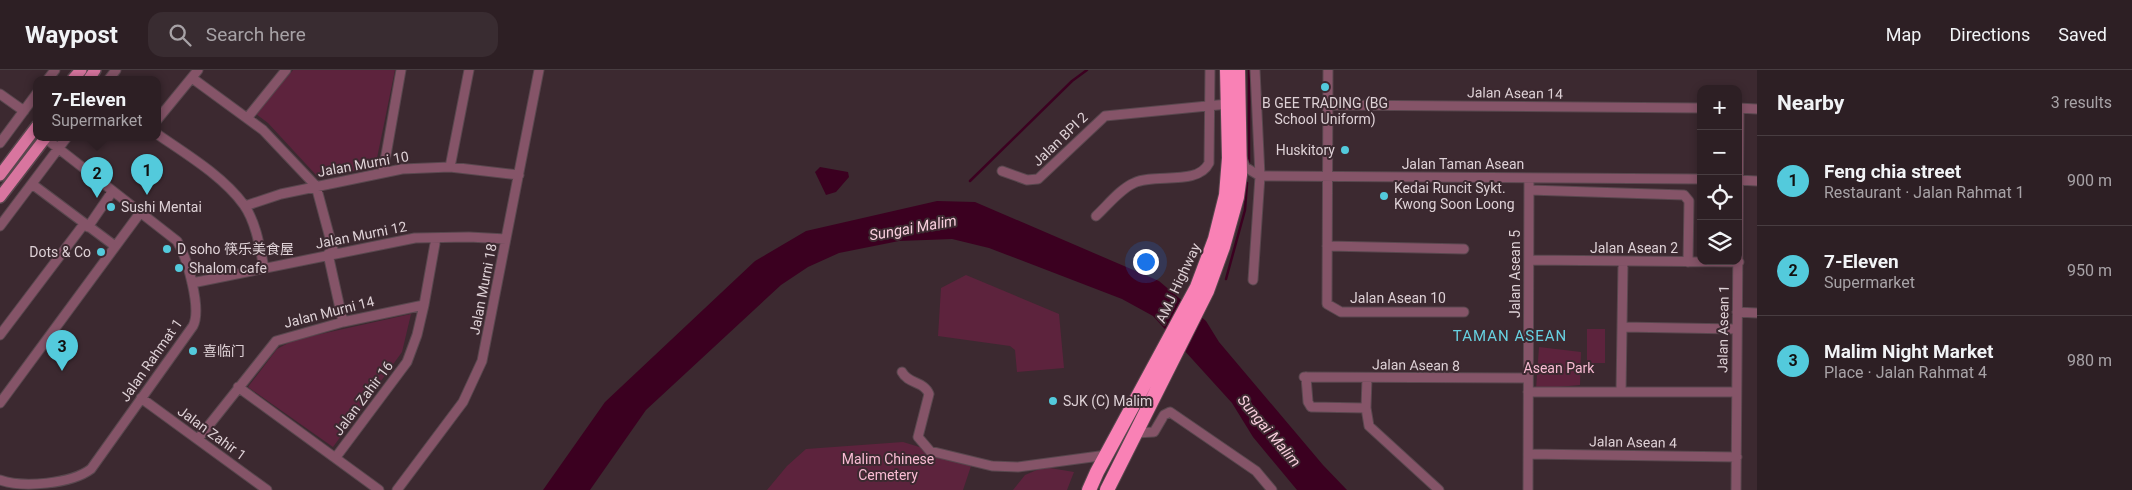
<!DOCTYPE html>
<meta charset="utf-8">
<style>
body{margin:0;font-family:Roboto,"Noto Sans SC",sans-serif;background:#392c31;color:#f1f3f6}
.controls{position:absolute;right:15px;top:15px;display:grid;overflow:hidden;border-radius:10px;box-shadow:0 2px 8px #0003}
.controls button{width:45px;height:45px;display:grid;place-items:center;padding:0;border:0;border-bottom:1px solid #483d41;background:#2d1f24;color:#f1f3f6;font:25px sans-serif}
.you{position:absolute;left:1145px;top:191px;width:18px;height:18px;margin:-12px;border:4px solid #fff;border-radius:50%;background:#1a73e8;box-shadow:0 0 0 8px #1a73e833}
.badge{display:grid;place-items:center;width:32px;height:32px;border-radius:50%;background:#53cadc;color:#111;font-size:16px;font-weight:700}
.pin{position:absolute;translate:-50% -41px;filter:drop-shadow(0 1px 2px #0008)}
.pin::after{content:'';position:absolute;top:26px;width:18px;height:15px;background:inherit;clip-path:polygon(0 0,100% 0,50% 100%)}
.popup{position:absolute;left:33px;top:6px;width:128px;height:65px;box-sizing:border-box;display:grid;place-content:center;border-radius:10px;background:#2d1f24;filter:drop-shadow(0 1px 4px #0005);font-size:16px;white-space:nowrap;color:#a7a2a6}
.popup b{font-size:19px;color:#f1f3f6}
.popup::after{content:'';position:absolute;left:50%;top:100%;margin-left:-10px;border:10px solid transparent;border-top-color:#2d1f24}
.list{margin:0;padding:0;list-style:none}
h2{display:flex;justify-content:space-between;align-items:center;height:65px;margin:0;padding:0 20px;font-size:21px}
h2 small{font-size:16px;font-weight:400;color:#a7a2a6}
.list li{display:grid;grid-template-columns:32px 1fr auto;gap:15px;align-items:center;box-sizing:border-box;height:90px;padding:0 20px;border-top:1px solid #483d41}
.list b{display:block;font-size:19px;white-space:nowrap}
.list p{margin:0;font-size:16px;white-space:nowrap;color:#a7a2a6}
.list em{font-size:16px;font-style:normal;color:#a7a2a6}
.icon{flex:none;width:28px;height:28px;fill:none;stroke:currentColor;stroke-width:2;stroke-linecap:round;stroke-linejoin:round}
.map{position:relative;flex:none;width:1757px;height:420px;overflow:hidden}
header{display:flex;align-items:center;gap:30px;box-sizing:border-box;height:70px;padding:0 25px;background:#2d1f24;border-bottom:1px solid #483d41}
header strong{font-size:24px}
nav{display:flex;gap:28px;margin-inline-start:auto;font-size:18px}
.search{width:350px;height:45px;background:#392c31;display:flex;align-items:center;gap:12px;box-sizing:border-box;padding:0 18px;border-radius:15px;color:#a7a2a6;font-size:19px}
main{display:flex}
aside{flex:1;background:#2d1f24}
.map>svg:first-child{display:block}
</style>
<header>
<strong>Waypost</strong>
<div class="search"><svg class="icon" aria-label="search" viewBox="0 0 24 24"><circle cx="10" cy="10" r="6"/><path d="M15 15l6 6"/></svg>Search here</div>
<nav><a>Map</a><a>Directions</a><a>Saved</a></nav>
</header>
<main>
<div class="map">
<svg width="1757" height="420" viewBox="0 0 1757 420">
<rect width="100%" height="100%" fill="#3c2930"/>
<!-- green -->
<path fill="#5d233d" d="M293 0H395L376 93 370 99 317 106 268 53 256 44Z
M966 205 1059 244 1064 298 1017 302 1015 280 1010 276 938 266 941 218Z
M411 244 402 282 333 377 248 317 277 279 294 270Z
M1587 259H1605V293H1587Z
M1539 277 1581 282 1580 315 1536 319Z
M903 372 972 393 963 420H767L787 396 806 379Z
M1044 397 1074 402 1067 420H1013L1025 405Z"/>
<!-- water -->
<path fill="#3b0020" d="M820 97 848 102 849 107 836 122 826 125 815 102Z
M937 131 975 132 1159 211 1206 251 1219 272 1323 395 1347 420H1297L1253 367 1232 333 1153 246 1122 229 989 178 952 169 899 171 839 183 808 197 781 215 646 340 590 420H543L605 332 755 191 806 161Z"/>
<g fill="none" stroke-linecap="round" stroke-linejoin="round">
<!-- stream -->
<path stroke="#3b0020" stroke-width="2.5" d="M1249 92V0
M970 111 1072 11 1087 0
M1226 209 1245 140 1247 113"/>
<!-- minor casing -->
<g stroke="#59474e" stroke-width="11">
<path id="minor" d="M1328 0 1327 234 1341 242H1464
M192 8 263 60 316 116 334 183
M48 9 55 0
M109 9 116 0
M0 24 24 41
M1328 35 1701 38
M1738 38 1757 39
M248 47 286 0
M157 50 198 0
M157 64C186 84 223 106 244 135 256 152 260 178 264 198
M0 73 37 23
M1242 88 1245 97 1260 106 1701 109
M450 97 469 0
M1002 101 1027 110 1038 109 1105 46 1228 34
M383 102 401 0
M1738 110 1757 111
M32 114 115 176
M1529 120 1684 125 1689 131 1688 192
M245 136 281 124 402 99 450 97 519 105
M1096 146C1107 136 1120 119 1134 113 1155 103 1198 116 1209 93L1210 0
M0 156 67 67
M88 157 112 122
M1327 176 1464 179
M328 184 343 252
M1529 190 1739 192
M1253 210 1260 106 1255 0
M192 213 415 168 469 167 506 169
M1737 242 1757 243
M1622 257 1736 259
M0 265 84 154
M902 302C908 314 924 311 929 324L918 367 930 381 992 396 1018 397 1107 385
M1304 307 1528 308
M1306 307 1308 332 1311 337 1366 338
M1367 308 1366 338 1369 356 1439 420
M238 317 379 420
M1528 322H1736
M1621 322 1623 193
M141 328 267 420
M0 333 140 143
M1136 363 1154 362 1164 345 1170 342 1256 401 1272 420
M198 369 276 271 343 252 424 235
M1528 384 1737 387
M336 387 407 292 417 265 424 235 436 168
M0 410C23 418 71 414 91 399L193 256C202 239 187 187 177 171L45 68
M397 420 463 332 482 291 539 0
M1528 420 1529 108
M1736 420 1739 38"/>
</g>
<!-- major casing -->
<g stroke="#59474e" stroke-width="14">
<path id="major" d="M73 9 81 0
M89 9 95 0
M0 105 37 56
M0 127 46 67"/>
</g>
<!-- highway casing -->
<g stroke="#59474e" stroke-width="16">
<path id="highway" d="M1089 420 1097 402 1197 217 1215 169 1226 125 1229 88 1227 0
M1107 420 1207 221 1223 177 1237 127 1240 105 1238 0"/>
</g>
<!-- minor -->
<use href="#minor" stroke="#855468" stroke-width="9"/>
<!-- major -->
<use href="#major" stroke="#d8759f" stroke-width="11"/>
<!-- highway -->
<use href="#highway" stroke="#f981b5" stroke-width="14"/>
</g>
<!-- markers -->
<g fill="#53cadc" stroke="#3c2930" stroke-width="2">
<circle cx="1325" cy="17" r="5"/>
<circle cx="1345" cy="80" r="5"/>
<circle cx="1384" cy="126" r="5"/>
<circle cx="111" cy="137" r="5"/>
<circle cx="167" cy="179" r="5"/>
<circle cx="101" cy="182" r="5"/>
<circle cx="179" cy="198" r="5"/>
<circle cx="193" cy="281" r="5"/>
<circle cx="1053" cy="331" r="5"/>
</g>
<g text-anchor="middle" stroke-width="4" stroke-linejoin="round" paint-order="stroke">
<!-- street labels -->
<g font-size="14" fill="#ded1d6" stroke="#3c2930">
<text transform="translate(1515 23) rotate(1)" y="5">Jalan Asean 14</text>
<text transform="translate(1060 69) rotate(-44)" y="5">Jalan BPI 2</text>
<text transform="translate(363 94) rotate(-10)" y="5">Jalan Murni 10</text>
<text x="1463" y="99">Jalan Taman Asean</text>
<text transform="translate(361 165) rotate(-11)" y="5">Jalan Murni 12</text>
<text x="1634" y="183">Jalan Asean 2</text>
<text transform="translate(1515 204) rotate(-90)" y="5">Jalan Asean 5</text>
<text transform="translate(1178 213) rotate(-65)" y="5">AMJ Highway</text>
<text transform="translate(483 219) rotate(-79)" y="5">Jalan Murni 18</text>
<text x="1398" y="233">Jalan Asean 10</text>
<text transform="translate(329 242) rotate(-14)" y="5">Jalan Murni 14</text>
<text transform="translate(1723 259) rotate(-89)" y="5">Jalan Asean 1</text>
<text transform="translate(151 290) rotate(-55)" y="5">Jalan Rahmat 1</text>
<text transform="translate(1416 295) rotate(1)" y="5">Jalan Asean 8</text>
<text transform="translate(363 328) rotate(-53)" y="5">Jalan Zahir 16</text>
<text transform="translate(212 363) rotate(36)" y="5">Jalan Zahir 1</text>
<text transform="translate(1633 372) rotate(1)" y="5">Jalan Asean 4</text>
</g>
<!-- poi labels -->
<g font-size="14" fill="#ded1d6" stroke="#3c2930" text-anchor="start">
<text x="1325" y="38" text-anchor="middle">B GEE TRADING (BG<tspan x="1325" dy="16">School Uniform)</tspan></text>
<text x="1335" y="85" text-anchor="end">Huskitory</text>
<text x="1394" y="123">Kedai Runcit Sykt.<tspan x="1394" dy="16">Kwong Soon Loong</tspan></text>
<text x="121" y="142">Sushi Mentai</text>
<text x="177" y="184">D soho 筷乐美食屋</text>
<text x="91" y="187" text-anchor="end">Dots &amp; Co</text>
<text x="189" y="203">Shalom cafe</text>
<text x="203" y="286">喜临门</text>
<text x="1063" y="336">SJK (C) Malim</text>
</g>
<!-- park labels -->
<g font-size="14" fill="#f9bcd3" stroke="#3c2930">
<text x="1559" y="303">Asean Park</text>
<text x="888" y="394">Malim Chinese<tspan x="888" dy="16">Cemetery</tspan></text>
</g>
<!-- water labels -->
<g font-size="15" font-style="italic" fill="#f8cedd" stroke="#3c2930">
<text transform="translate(913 158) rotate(-10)" y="5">Sungai Malim</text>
<text transform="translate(1269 361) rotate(50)" y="5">Sungai Malim</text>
</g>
<!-- neighbourhood labels -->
<g font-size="15" letter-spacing="1" fill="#67d1e1" stroke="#3c2930">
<text x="1510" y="271">TAMAN ASEAN</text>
</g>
</g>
</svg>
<div class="controls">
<button>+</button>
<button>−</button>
<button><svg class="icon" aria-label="locate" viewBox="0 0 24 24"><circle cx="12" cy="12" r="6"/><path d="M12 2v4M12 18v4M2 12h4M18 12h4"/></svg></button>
<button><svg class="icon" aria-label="layers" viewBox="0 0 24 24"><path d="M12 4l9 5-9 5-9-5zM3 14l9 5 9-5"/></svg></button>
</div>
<div class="you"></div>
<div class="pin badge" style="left:147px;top:125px">1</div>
<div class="pin badge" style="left:97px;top:128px">2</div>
<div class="popup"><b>7-Eleven</b>Supermarket</div>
<div class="pin badge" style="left:62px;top:301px">3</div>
</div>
<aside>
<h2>Nearby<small>3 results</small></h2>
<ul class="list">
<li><span class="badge">1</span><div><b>Feng chia street</b><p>Restaurant · Jalan Rahmat 1</p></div><em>900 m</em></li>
<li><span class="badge">2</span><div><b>7-Eleven</b><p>Supermarket</p></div><em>950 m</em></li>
<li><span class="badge">3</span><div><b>Malim Night Market</b><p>Place · Jalan Rahmat 4</p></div><em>980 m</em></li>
</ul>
</aside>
</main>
